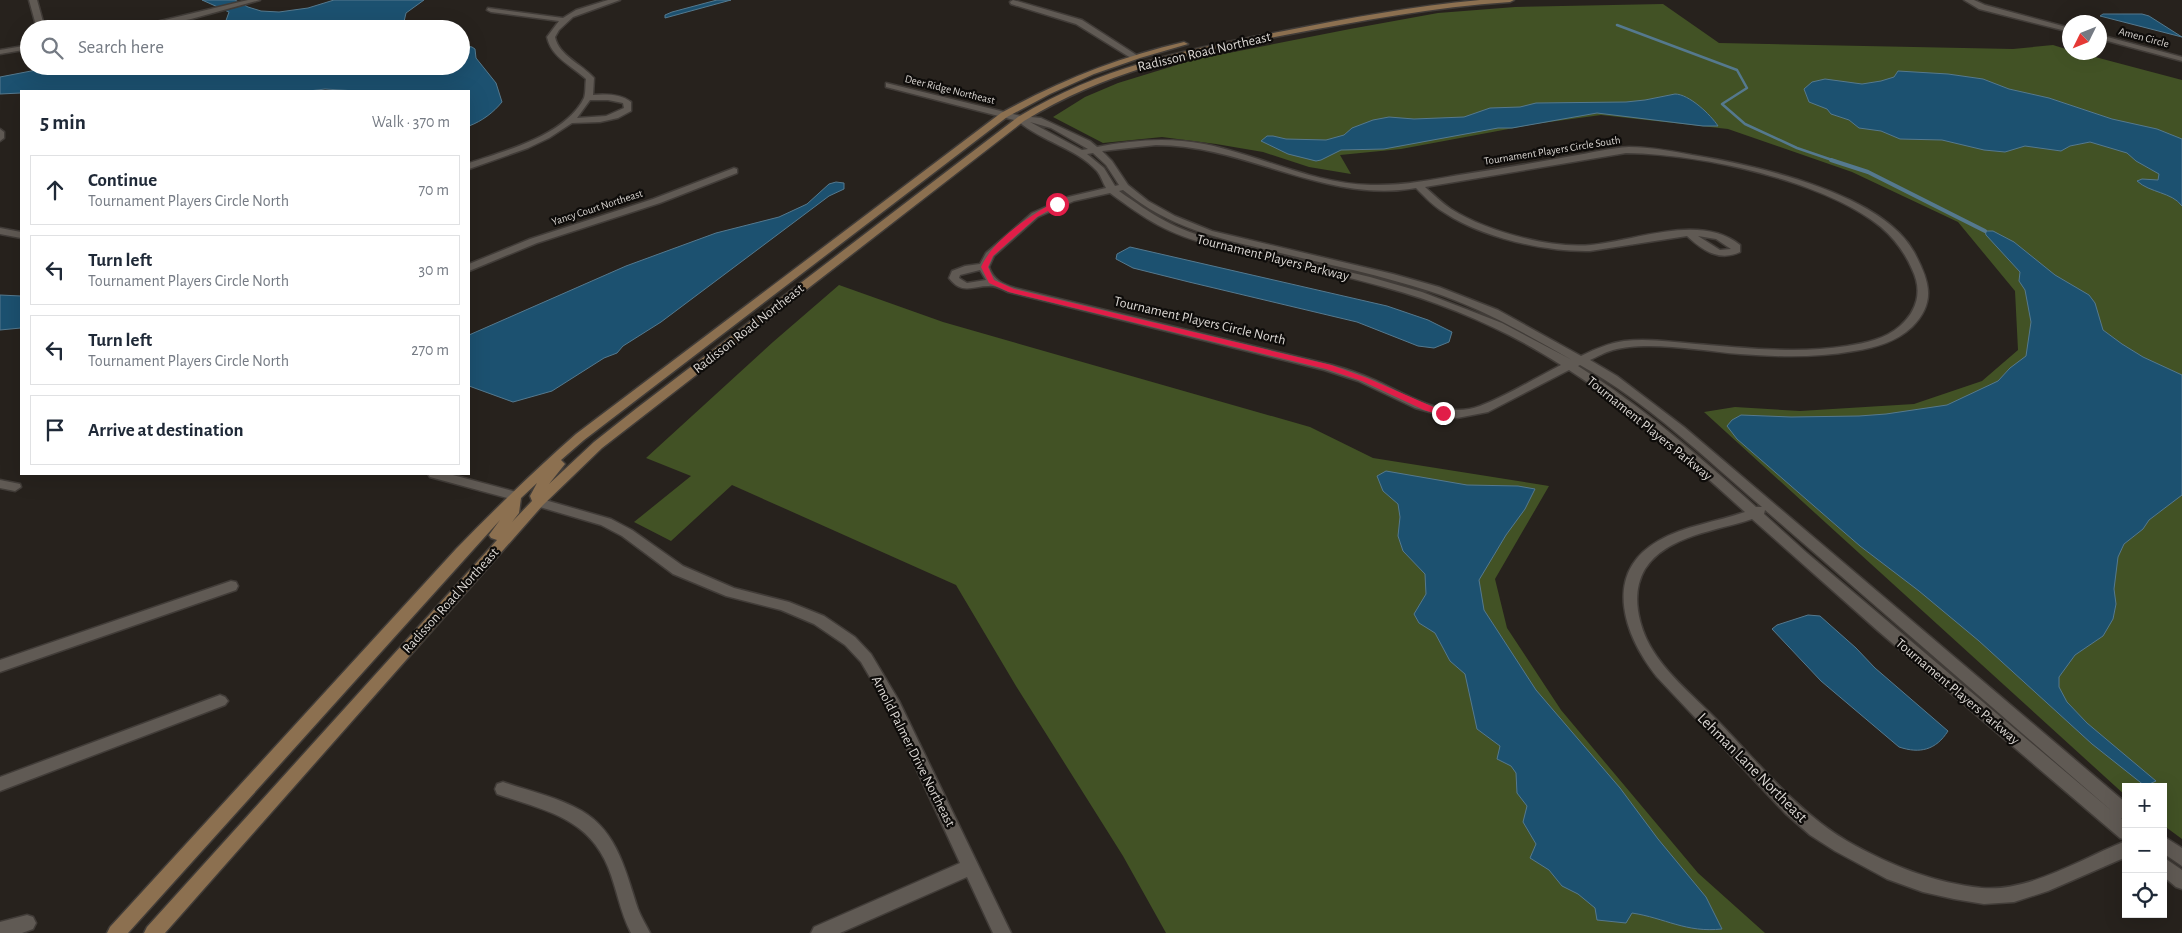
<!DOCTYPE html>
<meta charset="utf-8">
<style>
body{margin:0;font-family:"Alegreya Sans",sans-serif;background:#f6f6f7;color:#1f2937}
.controls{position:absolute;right:15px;bottom:15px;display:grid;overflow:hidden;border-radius:0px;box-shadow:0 5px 20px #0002}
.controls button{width:45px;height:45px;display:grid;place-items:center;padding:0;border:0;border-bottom:1px solid #e0e1e3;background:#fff;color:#1f2937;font:25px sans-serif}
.compass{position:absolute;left:2062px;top:15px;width:45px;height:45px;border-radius:50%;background:#fff;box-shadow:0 5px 20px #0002;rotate:227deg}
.stop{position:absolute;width:15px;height:15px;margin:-11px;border:4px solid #e11d48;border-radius:50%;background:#fff}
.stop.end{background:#e11d48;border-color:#fff;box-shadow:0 1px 5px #0008}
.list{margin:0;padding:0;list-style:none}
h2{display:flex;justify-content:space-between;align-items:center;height:65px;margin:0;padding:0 20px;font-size:21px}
h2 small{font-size:16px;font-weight:400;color:#747a83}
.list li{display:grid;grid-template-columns:32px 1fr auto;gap:15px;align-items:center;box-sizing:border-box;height:70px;margin:0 10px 10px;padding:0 10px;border:1px solid #e0e1e3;border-radius:0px}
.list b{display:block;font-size:19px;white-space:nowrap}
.list p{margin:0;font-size:16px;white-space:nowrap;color:#747a83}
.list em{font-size:16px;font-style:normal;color:#747a83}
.icon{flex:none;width:28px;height:28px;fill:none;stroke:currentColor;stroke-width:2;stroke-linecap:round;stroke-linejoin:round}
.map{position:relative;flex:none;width:2182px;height:933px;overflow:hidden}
.search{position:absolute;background:#fff;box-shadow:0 5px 20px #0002;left:20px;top:20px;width:450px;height:55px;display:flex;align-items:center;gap:12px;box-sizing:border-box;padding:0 18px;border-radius:28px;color:#747a83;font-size:19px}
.panel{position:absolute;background:#fff;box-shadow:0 5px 20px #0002;left:20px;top:90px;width:450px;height:385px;border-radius:0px}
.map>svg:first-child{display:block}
</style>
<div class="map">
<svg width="2182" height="933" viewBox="0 0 2182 933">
<rect width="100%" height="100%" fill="#27221d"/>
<!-- green -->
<path fill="#425225" d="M1663 4 1719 43 2013 49 2053 45 2069 50 2070 52 2080 53 2182 80V839L2163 825V787H2126V796L1704 412 1735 407 1800 411 1914 404 1982 381 2018 350 2015 291 1958 222 1852 172 1728 129 1601 115 1535 124 1401 149 1340 155 1351 174 1309 167 1263 152 1216 144 1162 137 1103 143 1053 117 1085 97 1118 83 1193 60 1350 29 1438 13 1515 7Z
M839 285 943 322 1310 427 1373 458 1549 486 1495 579 1507 628 1561 710 1698 873 1765 933H1166L1123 856 1016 686 956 585 732 485 671 541 634 522 691 476 646 458 773 342Z"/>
<!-- water -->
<path fill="#1c5170" stroke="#55798e" d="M202 0H235L248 7 261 11 279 12 308 8 334 0H424L406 13 403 26 406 29H223L229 12Z
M717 0H731L665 18V15L672 12Z
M2103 14H2142L2149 16 2182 37 2100 16Z
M461 45 472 47 475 49 476 58 496 83 502 102C493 113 482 121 469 126V91H356L325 89 309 91H21V93L0 94V77L57 66H461Z
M1898 71 1948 74 1983 79 2009 89 2049 98 2112 119 2157 129 2182 139V206C2172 192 2150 193 2137 181L2142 179 2158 180 2159 174 2136 161 2127 153 2090 142 2070 146 2061 151 2025 146 2005 152 1984 150 1942 140 1900 139 1881 131 1859 128 1849 120 1831 114 1827 109 1809 102 1804 89 1812 82 1825 79 1862 84 1881 81 1894 77Z
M1675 94C1689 94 1711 115 1718 126H1703L1597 113 1512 128H1498L1384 149 1341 150 1321 160 1316 161 1288 154 1261 141 1267 136H1273L1286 139 1326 140 1344 135 1352 128 1373 120 1389 117 1414 119 1464 117 1490 108 1520 107 1536 103 1626 102 1645 100Z
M836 182 844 183V189L829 196 661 322 623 346 617 353 604 358 552 391 513 402 469 386V335L626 266 716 233 779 217 807 204 829 184Z
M1985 231H1993L2014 242 2055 275 2089 295 2095 303 2103 330 2122 344 2143 357 2182 375V495L2149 520 2143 529 2124 544 2118 557 2114 589 2116 604 2113 619 2103 636 2075 655 2059 677V687L2067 702 2087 723 2156 781 2145 786 2092 744 1979 641 1919 591 1860 546 1737 439 1727 426 1732 420 1741 415 1791 417 1859 416 1886 414 1947 405 1998 381 2010 368 2026 356 2031 322 2025 290 2019 281 2020 272 1986 235Z
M1130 247 1387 306 1428 320 1452 332 1449 342 1434 348 1418 346 1357 322 1189 282 1133 268 1116 259 1117 254Z
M0 295 21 296V328L0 330Z
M1386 471 1467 485 1518 486 1535 489 1525 509 1506 535 1479 580 1484 610 1536 690 1620 788 1658 839 1706 897 1722 929C1686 933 1665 918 1632 913L1626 923 1597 920 1595 908 1578 894 1562 886 1549 870 1530 858 1536 844 1523 822 1527 806 1517 793 1516 773 1511 766 1497 759 1500 746 1477 729 1465 674 1450 661 1435 633 1419 623 1414 614 1426 594 1425 574 1403 551 1398 536 1400 517 1398 504 1383 491 1377 476Z
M1808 615 1820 616 1856 648 1875 668 1948 731C1936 750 1920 754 1899 747L1821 681 1772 629 1777 625Z"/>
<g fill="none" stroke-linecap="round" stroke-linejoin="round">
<!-- stream-far1 -->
<path stroke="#55798e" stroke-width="2.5" d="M1617 25 1737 70 1747 88 1722 104 1745 124 1797 148 1835 161"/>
<!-- stream -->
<path stroke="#55798e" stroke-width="4" d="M1831 160 1868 172 1985 231"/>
<!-- street casing -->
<g stroke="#413c38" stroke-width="3">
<path id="street" d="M29 0H37L45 29H37Z
M248 0H260L191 19 143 29H127Z
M608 0H620L573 17 559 30 555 37C559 56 582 64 594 78L593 95C606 94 621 94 631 102V111L618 118 600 122 572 123 549 138 528 148 469 169V163C505 151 566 135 584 98 586 92 585 85 586 79 572 66 551 57 547 37L559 21 491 12 487 10 488 8 563 18 576 10ZM590 100H608L623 103 624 108 606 116 577 118Z
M1013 0 1082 20 1138 56 1131 58 1076 24 1011 4 1010 2Z
M1964 0H1974L1985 5 2070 28V32L1979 9Z
M2100 35 2182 57V61L2100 39Z
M29 45V49L0 54V50Z
M886 83 1021 116 1041 118 1090 141 1097 147C1133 140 1168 137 1204 144 1260 155 1313 184 1371 185 1401 186 1430 180 1459 175 1497 169 1535 163 1572 156 1591 153 1610 148 1629 147 1650 147 1671 151 1692 155 1754 165 1882 193 1914 252 1929 280 1937 302 1912 327 1896 342 1875 348 1854 351 1816 358 1778 357 1740 354 1704 351 1647 340 1613 350 1605 352 1597 357 1590 360L1617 376 1684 427 2126 803V820L2121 818 2126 823V840L2120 838 1877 630 1752 519C1717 531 1667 535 1645 569 1632 591 1637 618 1647 640 1662 671 1693 695 1716 719 1757 761 1796 811 1847 841 1889 865 1934 883 1982 888 2030 892 2082 858 2126 841V857L2048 891 2014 902 1984 904 1954 899 1923 892 1887 879 1835 851 1810 835 1785 813 1657 677C1625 637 1601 574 1658 541 1684 526 1716 522 1745 512 1689 461 1633 411 1569 370L1488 412 1457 418 1444 416 1415 408 1358 381 1324 370 1008 292C1003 290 995 285 989 286 972 286 962 295 949 278L952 271 965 266 980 264 986 253 1032 213 1068 197 1106 188C1103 183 1101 176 1097 171 1075 147 1042 142 1018 121L886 87ZM1030 122 1051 128 1088 149 1082 150ZM1156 145C1246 145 1325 204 1416 188 1425 197 1434 207 1445 213 1483 238 1546 252 1590 251L1687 236C1702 250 1719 262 1740 252V245C1700 213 1636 241 1591 245 1550 249 1486 231 1451 209 1442 203 1434 195 1425 187L1626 153C1700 154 1823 180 1881 227 1895 239 1905 253 1912 269 1923 291 1917 311 1900 326 1885 339 1866 343 1847 346 1797 354 1746 348 1696 344 1672 342 1648 338 1624 341 1609 343 1595 349 1581 356L1498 310 1439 287 1393 274 1212 231 1175 216 1148 201 1128 185 1112 161 1102 151ZM1093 153 1106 165 1119 185 1115 186 1104 168 1087 154ZM1123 190C1171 229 1218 238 1276 252 1327 264 1379 275 1429 291 1480 307 1526 334 1572 360L1502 323 1422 292 1370 277 1232 244 1228 245V249C1280 263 1333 272 1384 287 1446 304 1507 330 1561 365 1535 378 1507 396 1480 406 1444 420 1406 394 1375 380 1361 374 1347 369 1332 365L1015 288C1003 284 993 280 989 267L994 256 1038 217 1074 201 1110 193C1147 220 1167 234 1212 245L1217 242 1216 240C1175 230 1153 215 1119 191ZM1698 236 1716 239 1731 249 1720 250ZM980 270 986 280 967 283 959 278 960 275ZM1580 365C1647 402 1704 457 1762 507H1756C1700 457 1642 406 1578 366ZM1765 510 2113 812 1807 553 1764 514Z
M0 129 4 132V138L0 141Z
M734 168 737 169V173L660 203 537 243 469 271V264L530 239 653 199Z
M0 228 21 232V238L0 234Z
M428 474H449L520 493 521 496 515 500 430 477Z
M0 480 20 484 21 487 15 491 0 488Z
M538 498 611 519 632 530 683 566 734 588 789 602 824 616 855 637 871 654 899 701 1011 933H993L967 877 840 933H811L814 927 960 863 888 708 861 662 845 645 814 624 781 610 726 596 673 574 622 536 601 525 533 505 532 502Z
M231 581 236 582 238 586 236 590 0 672V660Z
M220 695 225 697 228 701 225 705 0 791V777Z
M503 782C529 791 558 797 582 811 618 832 626 873 638 909 641 917 646 925 650 933H631C620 912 617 889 608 867 588 817 543 810 497 794L495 789 497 784Z
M2163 836 2182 848V866L2163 853Z
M2163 857 2182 870V889L2176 887 2163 876Z
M27 915 33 917 36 923 33 929 22 933H0V922Z"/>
</g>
<!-- secondary casing -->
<g stroke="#413c38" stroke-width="3">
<path id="secondary" d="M1480 0H1514L1510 2C1434 7 1360 21 1285 35 1189 54 1110 69 1024 121L602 448 543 505 165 933H144L147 927 497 540 491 538 489 535 500 520 128 933H107L110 927 456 549C495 509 534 471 576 434L1001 113C1059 81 1119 57 1184 42L1188 44 1140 58 1094 74 1050 94 1007 117 584 440 561 460 565 464 549 484 594 442 637 408 1018 117C1105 65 1186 50 1284 31 1349 18 1414 6 1480 0ZM537 483 530 496 532 501 512 522 519 513 521 498Z"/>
</g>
<!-- street -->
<use href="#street" fill="#605a54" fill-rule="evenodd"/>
<!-- secondary -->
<use href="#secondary" fill="#8c7050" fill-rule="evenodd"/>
</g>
<!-- route -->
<path fill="#e11d48" d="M1055 202 1060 204 1037 217 993 256 988 267 994 280 1014 289 1331 365 1367 378 1447 413 1443 416 1424 410 1362 381 1326 369 1009 292 989 283 981 267C993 240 1029 216 1055 202Z"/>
<g text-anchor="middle" stroke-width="4.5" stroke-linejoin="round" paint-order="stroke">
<!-- far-street labels -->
<g font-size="11" fill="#dbd7d3" stroke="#0e0c0a">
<text transform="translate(2144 37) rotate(15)" y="4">Amen Circle</text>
<text transform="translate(950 89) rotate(14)" y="4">Deer Ridge Northeast</text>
<text transform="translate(1552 150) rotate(-9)" y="4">Tournament Players Circle South</text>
<text transform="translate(597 207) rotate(-18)" y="4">Yancy Court Northeast</text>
</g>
<!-- street labels -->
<g font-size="14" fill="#dbd7d3" stroke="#0e0c0a">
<text transform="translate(1204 51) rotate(-13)" y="5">Radisson Road Northeast</text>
<text transform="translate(1273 257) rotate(14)" y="5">Tournament Players Parkway</text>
<text transform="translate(1200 320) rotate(13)" y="5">Tournament Players Circle North</text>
<text transform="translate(748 328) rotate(-38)" y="5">Radisson Road Northeast</text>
<text transform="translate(1650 428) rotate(39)" y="5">Tournament Players Parkway</text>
<text transform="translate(450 600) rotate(-48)" y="5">Radisson Road Northeast</text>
<text transform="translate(1958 691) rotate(40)" y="5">Tournament Players Parkway</text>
<text transform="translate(914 751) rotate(63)" y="5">Arnold Palmer Drive Northeast</text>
</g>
<!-- near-street labels -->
<g font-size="16" fill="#dbd7d3" stroke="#0e0c0a">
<text transform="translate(1753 767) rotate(45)" y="6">Lehman Lane Northeast</text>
</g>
</g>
</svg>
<div class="controls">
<button>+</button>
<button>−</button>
<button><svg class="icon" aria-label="locate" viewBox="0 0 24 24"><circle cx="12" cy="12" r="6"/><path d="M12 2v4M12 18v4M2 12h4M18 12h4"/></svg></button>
</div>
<svg class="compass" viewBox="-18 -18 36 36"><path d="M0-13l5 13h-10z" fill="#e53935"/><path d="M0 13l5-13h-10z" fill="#747a83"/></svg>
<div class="stop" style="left:1057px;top:204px"></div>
<div class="stop end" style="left:1443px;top:413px"></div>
<div class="search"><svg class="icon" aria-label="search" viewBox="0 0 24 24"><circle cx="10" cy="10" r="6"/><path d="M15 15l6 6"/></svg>Search here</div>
<section class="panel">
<h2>5 min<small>Walk · 370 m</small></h2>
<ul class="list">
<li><svg class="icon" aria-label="ahead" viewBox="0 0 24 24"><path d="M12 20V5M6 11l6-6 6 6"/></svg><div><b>Continue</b><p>Tournament Players Circle North</p></div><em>70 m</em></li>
<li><svg class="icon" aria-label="left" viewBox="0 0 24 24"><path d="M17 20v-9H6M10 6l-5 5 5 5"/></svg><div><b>Turn left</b><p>Tournament Players Circle North</p></div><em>30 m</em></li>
<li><svg class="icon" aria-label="left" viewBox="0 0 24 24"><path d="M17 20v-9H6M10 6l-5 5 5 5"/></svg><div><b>Turn left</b><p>Tournament Players Circle North</p></div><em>270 m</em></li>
<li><svg class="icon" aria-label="arrive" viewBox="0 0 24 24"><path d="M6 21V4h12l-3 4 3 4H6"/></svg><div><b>Arrive at destination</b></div></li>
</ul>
</section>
</div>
